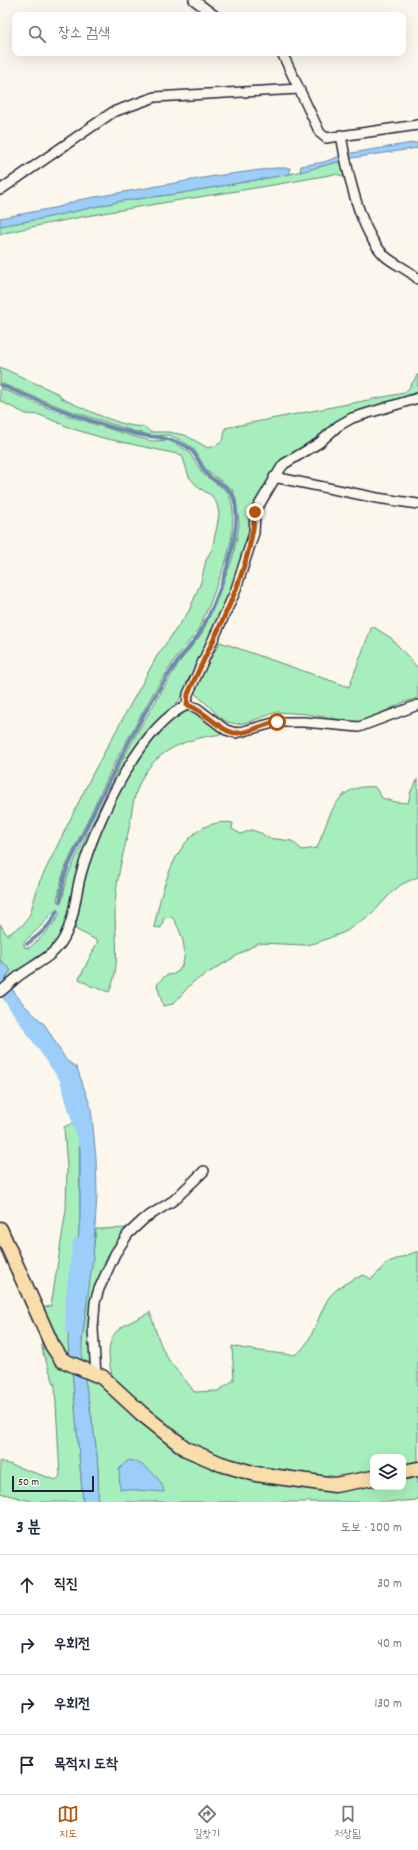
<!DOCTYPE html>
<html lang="ko">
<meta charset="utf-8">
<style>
body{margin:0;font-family:Dekko,"Poor Story",sans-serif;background:#f6f6f7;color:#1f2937}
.controls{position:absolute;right:12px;bottom:12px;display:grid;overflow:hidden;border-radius:8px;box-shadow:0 4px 16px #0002}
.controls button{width:36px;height:36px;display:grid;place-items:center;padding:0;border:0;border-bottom:1px solid #e0e1e3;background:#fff;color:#1f2937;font:20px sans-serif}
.scale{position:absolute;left:12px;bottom:10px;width:82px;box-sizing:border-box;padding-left:4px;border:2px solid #22223b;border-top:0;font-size:11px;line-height:14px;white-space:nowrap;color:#22223b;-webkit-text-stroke:3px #fbf7ec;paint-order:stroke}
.stop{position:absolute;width:12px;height:12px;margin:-9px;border:3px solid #b45309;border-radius:50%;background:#fff}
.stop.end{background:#b45309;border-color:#fff;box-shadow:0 1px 4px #0008}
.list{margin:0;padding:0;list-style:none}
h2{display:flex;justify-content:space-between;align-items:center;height:52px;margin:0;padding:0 16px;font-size:17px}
h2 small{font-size:13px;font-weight:400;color:#747a83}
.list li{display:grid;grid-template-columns:26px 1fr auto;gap:12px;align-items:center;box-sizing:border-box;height:60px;padding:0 16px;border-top:1px solid #e0e1e3}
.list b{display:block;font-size:15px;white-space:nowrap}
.list em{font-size:13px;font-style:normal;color:#747a83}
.icon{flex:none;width:22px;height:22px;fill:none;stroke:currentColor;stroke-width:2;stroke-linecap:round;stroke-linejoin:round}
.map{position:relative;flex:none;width:418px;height:1502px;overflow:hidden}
.search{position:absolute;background:#fff;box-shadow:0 4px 16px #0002;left:12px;right:12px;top:12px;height:44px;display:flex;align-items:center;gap:10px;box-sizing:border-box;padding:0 14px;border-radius:8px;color:#747a83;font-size:15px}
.sheet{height:292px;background:#fff}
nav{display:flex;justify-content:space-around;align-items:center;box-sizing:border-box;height:56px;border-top:1px solid #e0e1e3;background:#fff;font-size:11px;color:#747a83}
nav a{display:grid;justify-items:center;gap:2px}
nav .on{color:#b45309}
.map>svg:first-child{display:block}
</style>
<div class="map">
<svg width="418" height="1502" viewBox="0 0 418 1502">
<rect width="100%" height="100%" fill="#fbf7ec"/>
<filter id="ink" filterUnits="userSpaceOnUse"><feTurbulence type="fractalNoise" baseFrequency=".025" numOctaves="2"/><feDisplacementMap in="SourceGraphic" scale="8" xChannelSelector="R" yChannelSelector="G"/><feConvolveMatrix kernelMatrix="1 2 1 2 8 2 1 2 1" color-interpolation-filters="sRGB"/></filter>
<g filter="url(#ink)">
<!-- green -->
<path fill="#a6eebb" stroke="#64887b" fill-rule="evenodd" d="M342 161 347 177 335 174C224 195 111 208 0 234V226L45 218 121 201 176 194 290 174Z
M0 367 59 394 61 398C78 406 127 430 144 426L150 432H168L185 435 208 448C222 444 224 442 225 428L404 393 409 388 418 374V394L326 434 282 461 251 532 232 591 184 693 110 796 69 920 56 945 8 980 6 977 11 970 0 960V924L7 935 24 924 30 914 39 883 93 773 157 656 189 611 201 582 206 560 212 549 217 526 219 514 217 504 211 495 199 488 189 477 182 455 103 438 73 429 40 415 26 414 0 401V388L63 414 132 436 152 441 168 440 178 445 189 452 203 474 228 492 231 500 233 510 232 536 227 558 209 606 198 630 174 661 154 692 115 762 66 866 62 877 57 901 60 903 62 901 67 878 71 868 120 764 138 731 178 664 202 633 213 608 232 560 237 537 239 524 236 499 232 489 207 471 193 448 180 440 169 435 153 436 133 431 65 409 0 383ZM57 910 60 913C52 928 42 937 29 948L24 947V942L44 923 49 916Z
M372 626 391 638 418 668V698L402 703 361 723 306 714 277 712 249 722 237 724 227 722 218 716 210 707 192 691 220 642 349 687Z
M191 709 198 712 224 734C182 738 144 754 134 800 131 811 131 822 128 833 122 859 115 884 115 911 115 937 121 968 109 992L91 986 79 979 98 941 75 929C80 906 83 883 90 860 102 823 150 718 191 709Z
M418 779V877L402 884 391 893 372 914 345 932 316 943 305 945 258 943 193 982 173 1004 163 1006 157 985C159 982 162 978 165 976 168 974 171 975 174 974 193 963 182 930 172 917L164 918 161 928 154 927C162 887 179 815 233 823L232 829 241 834 251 830 261 833 268 838 292 841 302 850 317 848C330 817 334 783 375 787L382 798 395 802 408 803 411 791Z
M79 1120 80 1218 76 1262 72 1278 68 1358 60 1352 40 1308 51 1306 66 1210 67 1168 64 1127Z
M128 1228 108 1257 100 1278 92 1370 82 1365 81 1350 96 1229Z
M418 1251V1466L403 1470V1457H373V1476L343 1481 274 1474 195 1450 114 1383C110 1368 104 1344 117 1331 125 1323 140 1318 150 1312 156 1331 161 1352 174 1367 181 1376 188 1382 194 1392L218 1391 234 1380 232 1346C249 1350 266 1352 284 1354 286 1354 290 1355 293 1355 310 1352 320 1308 330 1296 339 1286 352 1279 364 1275L371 1279 379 1272 386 1263Z
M40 1334 72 1370 83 1502H35L0 1493V1461L56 1480 60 1476 55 1386 43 1353Z
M84 1374 95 1380 208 1464 373 1484V1487H403V1478L418 1475V1500L387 1502H98C101 1458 91 1417 84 1374Z"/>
<!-- water -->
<path fill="#9ccef9" stroke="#6b89ad" d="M418 142V148L352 158 300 172 301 166 324 162 346 154Z
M276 168H290V174L176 194 121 201 45 218 0 226V218L59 207 78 200 215 176Z
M0 960 11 970 6 977 8 980 0 987Z
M12 989 24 1005 45 1025 66 1060 77 1068 91 1108 96 1158 97 1194 93 1258 82 1338V1365L68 1358 69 1352 68 1342 72 1278 76 1262 80 1218V1135L75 1095 59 1063 45 1049 25 1018 4 994Z
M72 1370 84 1374C91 1417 101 1458 98 1502H83Z
M130 1460C144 1464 162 1477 164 1492L120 1489 119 1469 126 1462Z"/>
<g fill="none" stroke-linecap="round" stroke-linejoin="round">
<!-- stream -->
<path stroke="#6b89ad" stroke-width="3.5" d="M0 385C43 403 86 421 132 433 153 439 171 435 190 449 197 455 200 465 205 472 213 483 229 483 234 499 244 531 217 603 200 632 193 644 183 653 175 665 161 685 148 707 136 729 111 774 90 820 68 867L64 878 60 901
M27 944C39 935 51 926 57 911"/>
<!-- canal -->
<path stroke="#9ccef9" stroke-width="11" d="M0 985 65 1078 84 1143
M71 1329 70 1308 78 1243"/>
<!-- street casing -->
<g stroke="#22223b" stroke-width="12">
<path id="street" d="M194 0 214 15
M282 53 320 133 326 138 418 125
M341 135C347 170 359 231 385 256 395 265 408 269 418 279
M0 190 113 112 155 97 299 89
M274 477 377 498 418 504
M187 705 188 694 235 592 254 533 255 512 281 468 284 464 319 443 338 426 352 418 418 398
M0 992C8 986 15 978 23 973 39 962 55 955 64 938 75 918 75 895 81 874 95 824 139 727 187 705L197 708 226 730 236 733 277 722H304L359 727 418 705
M96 1375 93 1329 95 1302 99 1289 115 1254 128 1234 144 1219 174 1200 204 1171"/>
</g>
<!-- primary casing -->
<g stroke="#22223b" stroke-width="17">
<path id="primary" d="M0 1229 52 1345 62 1360 102 1377 141 1413 186 1449 221 1464 256 1474 335 1485 373 1478
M403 1472 418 1469"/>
</g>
<!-- street -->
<use href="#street" stroke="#fbf7ec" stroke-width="9"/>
<!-- primary -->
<use href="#primary" stroke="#f9deab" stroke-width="14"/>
</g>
</g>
<g fill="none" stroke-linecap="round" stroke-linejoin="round" filter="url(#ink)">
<!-- route -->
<path stroke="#b45309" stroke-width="5" d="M255 512C250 577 214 635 188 694L187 705C205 710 222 734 238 733 251 732 264 724 277 722"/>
</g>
</svg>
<div class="controls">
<button><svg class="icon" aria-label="layers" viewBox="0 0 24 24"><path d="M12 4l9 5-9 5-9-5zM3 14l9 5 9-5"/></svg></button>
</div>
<div class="scale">50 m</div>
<div class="stop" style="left:277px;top:722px"></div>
<div class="stop end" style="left:255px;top:512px"></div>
<div class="search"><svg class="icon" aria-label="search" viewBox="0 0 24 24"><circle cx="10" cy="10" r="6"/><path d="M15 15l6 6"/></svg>장소 검색</div>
</div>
<section class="sheet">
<h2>3 분<small>도보 · 200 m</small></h2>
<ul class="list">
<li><svg class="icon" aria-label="ahead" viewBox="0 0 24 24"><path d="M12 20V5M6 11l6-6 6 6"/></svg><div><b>직진</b></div><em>30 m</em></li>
<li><svg class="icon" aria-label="right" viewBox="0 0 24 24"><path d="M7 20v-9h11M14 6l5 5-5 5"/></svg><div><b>우회전</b></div><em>40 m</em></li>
<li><svg class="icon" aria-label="right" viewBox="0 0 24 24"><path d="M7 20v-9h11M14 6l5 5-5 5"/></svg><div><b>우회전</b></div><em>130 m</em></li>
<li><svg class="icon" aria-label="arrive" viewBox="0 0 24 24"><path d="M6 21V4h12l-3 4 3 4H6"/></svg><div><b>목적지 도착</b></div></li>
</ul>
</section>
<nav>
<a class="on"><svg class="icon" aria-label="map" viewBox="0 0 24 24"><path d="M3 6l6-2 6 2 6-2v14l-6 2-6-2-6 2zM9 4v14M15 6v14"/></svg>지도</a>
<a><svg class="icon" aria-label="directions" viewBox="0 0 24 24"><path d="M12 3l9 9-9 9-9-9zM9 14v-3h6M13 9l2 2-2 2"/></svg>길찾기</a>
<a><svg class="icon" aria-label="saved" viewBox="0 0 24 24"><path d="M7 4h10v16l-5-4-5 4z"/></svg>저장됨</a>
</nav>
